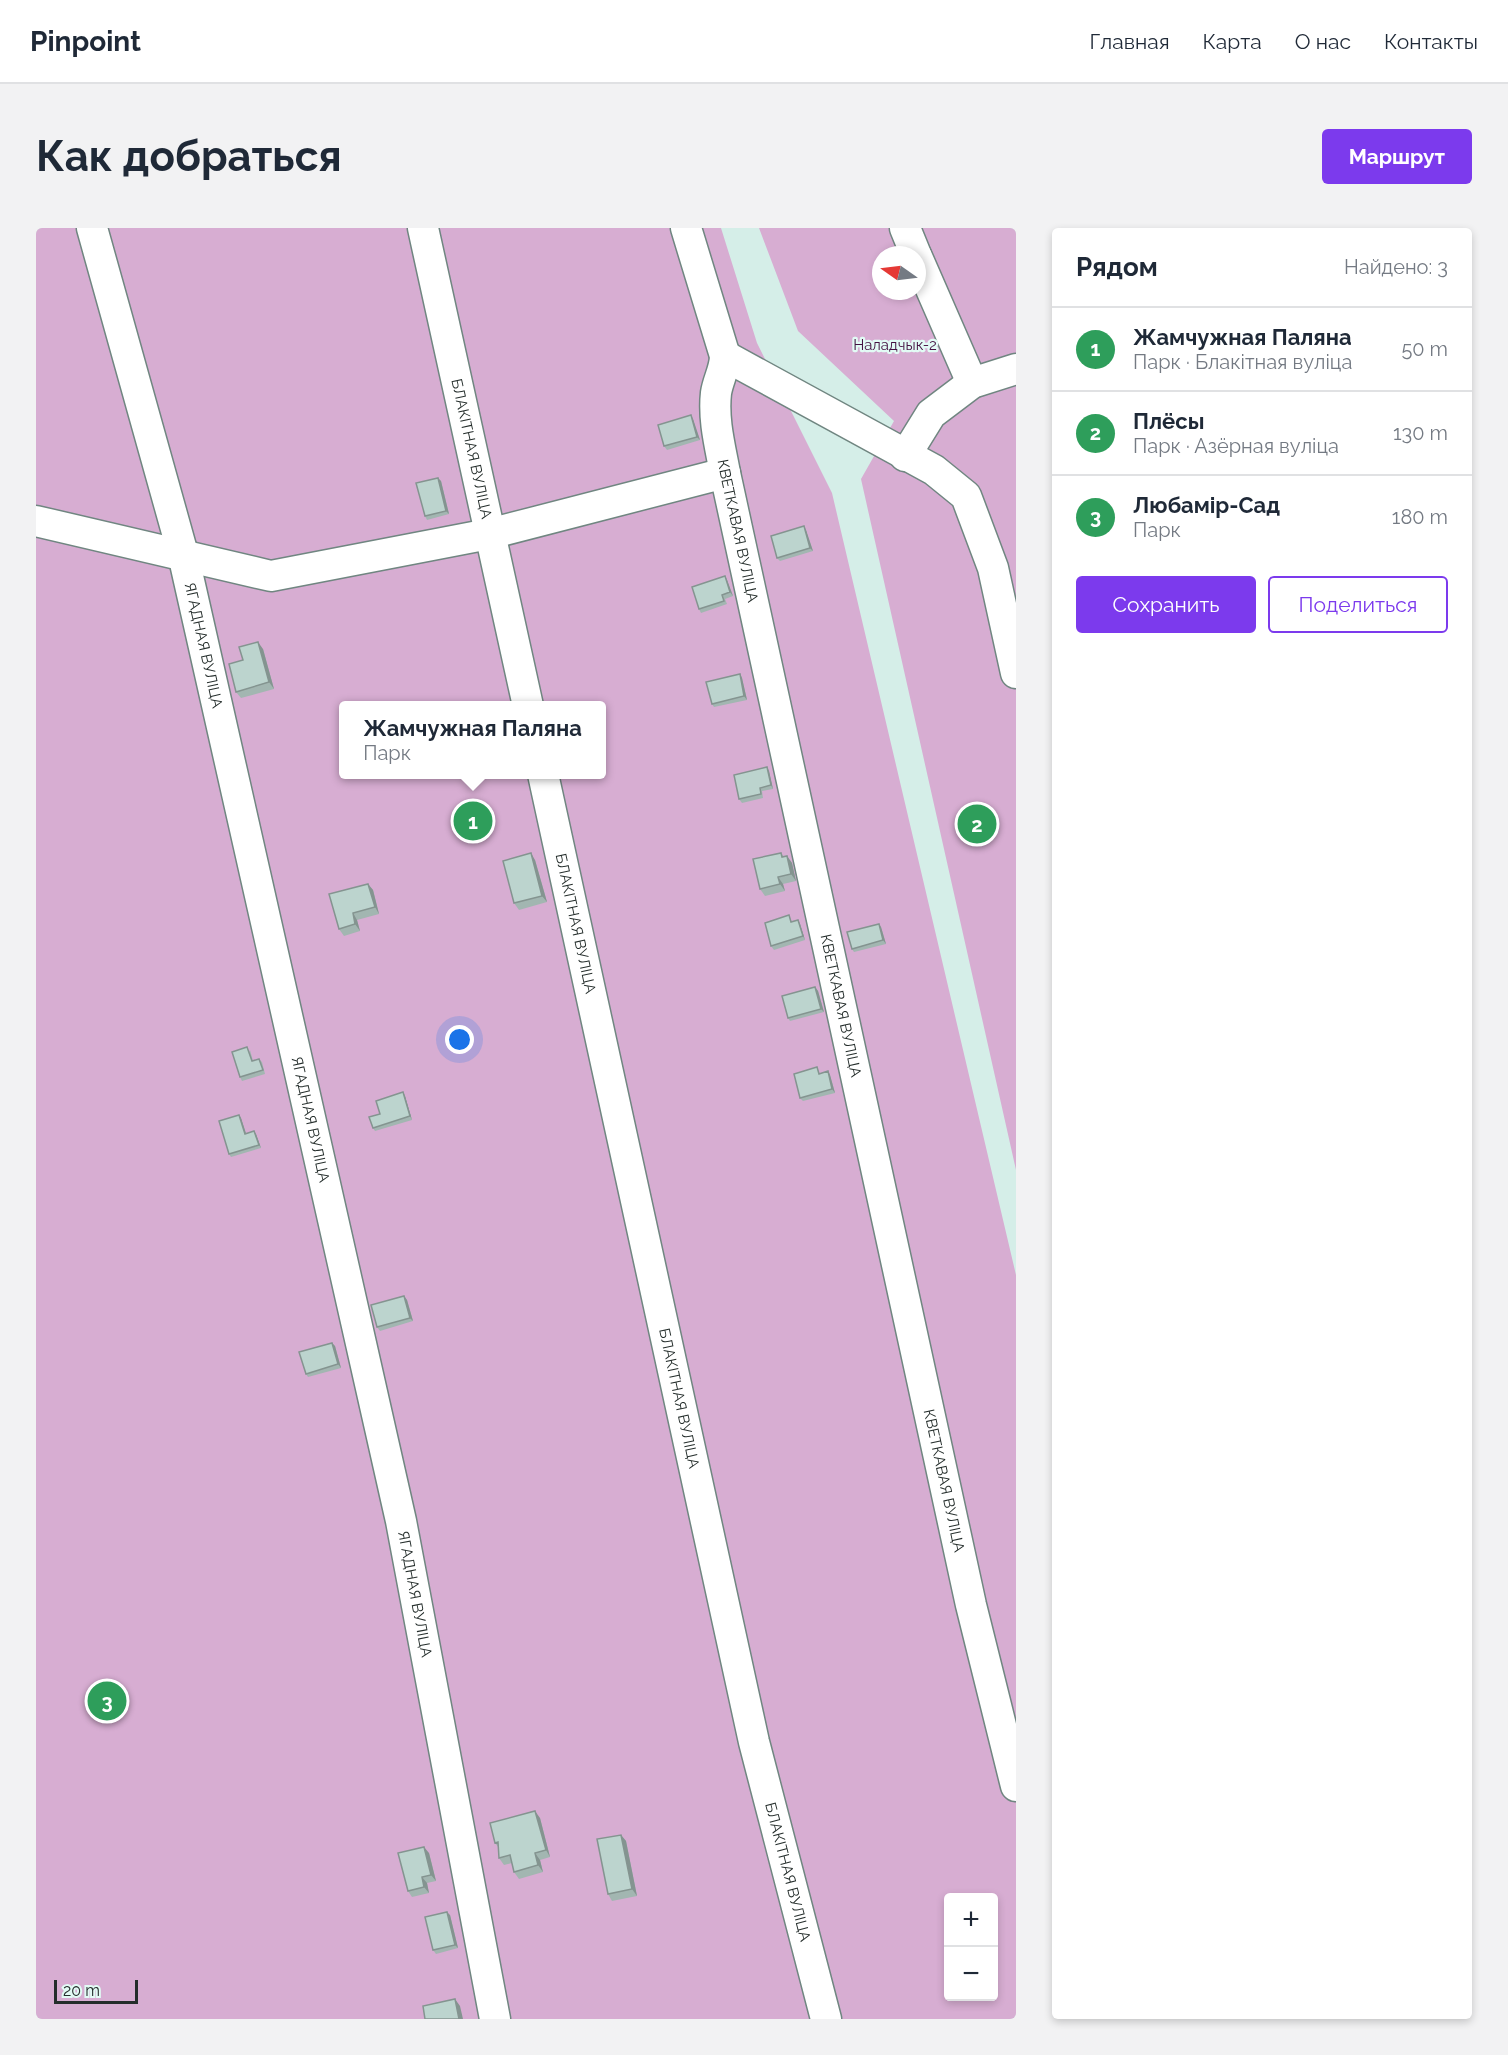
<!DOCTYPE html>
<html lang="ru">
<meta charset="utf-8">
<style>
body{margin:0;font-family:Raleway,sans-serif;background:#f2f2f3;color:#1f2937}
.controls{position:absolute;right:18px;bottom:18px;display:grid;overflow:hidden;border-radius:6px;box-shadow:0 3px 9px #0003}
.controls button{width:54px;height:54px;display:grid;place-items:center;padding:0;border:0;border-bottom:2px solid #e0e1e3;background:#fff;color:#1f2937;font:30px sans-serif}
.compass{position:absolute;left:836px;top:18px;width:54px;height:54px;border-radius:50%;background:#fff;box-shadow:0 3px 9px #0003;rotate:284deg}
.scale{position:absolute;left:18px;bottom:15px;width:84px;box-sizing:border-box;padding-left:6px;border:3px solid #242d2b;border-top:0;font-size:16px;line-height:21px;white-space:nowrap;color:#242d2b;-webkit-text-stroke:4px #e2fbf5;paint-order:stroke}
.you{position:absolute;left:424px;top:812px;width:21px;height:21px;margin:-15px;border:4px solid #fff;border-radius:50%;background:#1a73e8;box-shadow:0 0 0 9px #1a73e833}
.badge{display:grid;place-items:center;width:39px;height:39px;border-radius:50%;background:#7c3aed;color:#fff;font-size:20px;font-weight:700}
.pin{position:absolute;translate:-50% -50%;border:3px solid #fff;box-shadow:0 2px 6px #0006}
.popup{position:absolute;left:303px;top:473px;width:267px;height:78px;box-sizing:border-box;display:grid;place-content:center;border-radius:6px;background:#fff;filter:drop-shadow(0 2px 4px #0005);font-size:20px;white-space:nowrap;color:#747a83}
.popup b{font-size:22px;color:#1f2937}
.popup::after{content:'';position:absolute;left:50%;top:100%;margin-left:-12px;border:12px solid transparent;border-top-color:#fff}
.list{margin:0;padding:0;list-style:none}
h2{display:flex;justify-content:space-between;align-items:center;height:78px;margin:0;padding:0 24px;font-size:26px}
h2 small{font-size:20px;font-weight:400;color:#747a83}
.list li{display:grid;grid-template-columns:39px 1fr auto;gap:18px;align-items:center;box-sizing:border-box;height:84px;padding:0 24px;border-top:2px solid #e0e1e3}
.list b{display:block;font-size:22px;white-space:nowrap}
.list p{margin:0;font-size:20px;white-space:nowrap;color:#747a83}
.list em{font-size:20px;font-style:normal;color:#747a83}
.actions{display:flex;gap:12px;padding:18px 24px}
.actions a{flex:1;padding:14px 0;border:2px solid #7c3aed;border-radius:6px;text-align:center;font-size:21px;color:#7c3aed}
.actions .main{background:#7c3aed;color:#fff}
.map{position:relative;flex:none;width:980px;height:1791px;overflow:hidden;border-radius:6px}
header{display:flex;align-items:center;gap:36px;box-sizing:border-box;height:84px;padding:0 30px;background:#fff;border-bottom:2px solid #e0e1e3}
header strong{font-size:28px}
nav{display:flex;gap:33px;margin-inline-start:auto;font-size:21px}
.intro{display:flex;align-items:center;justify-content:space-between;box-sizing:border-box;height:144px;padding:0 36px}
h1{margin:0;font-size:42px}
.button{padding:15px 27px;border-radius:6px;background:#7c3aed;color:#fff;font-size:21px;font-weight:700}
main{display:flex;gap:36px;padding:0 36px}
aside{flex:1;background:#fff;border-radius:6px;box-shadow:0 3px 9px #0003}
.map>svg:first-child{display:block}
</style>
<header>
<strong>Pinpoint</strong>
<nav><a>Главная</a><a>Карта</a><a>О нас</a><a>Контакты</a></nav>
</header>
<div class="intro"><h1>Как добраться</h1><a class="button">Маршрут</a></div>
<main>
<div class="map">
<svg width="980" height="1791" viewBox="0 0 980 1791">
<rect width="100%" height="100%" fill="#d5eee8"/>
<!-- green -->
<path fill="#d7add2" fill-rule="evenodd" d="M0 0H685L721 115 796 265 980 1047V1791H0ZM308 478H566V546H308ZM912 1670H958V1768H912Z
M723 0H980V942L825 251 858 193 762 103ZM845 27H881V63H845Z"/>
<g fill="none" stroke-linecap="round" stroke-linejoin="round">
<!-- minor casing -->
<g stroke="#708681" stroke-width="33">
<g id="minor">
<path id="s1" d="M56 0 147 326 365 1293 459 1791"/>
<path id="s2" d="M387 0 492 478"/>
<path id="s3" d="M650 0 689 128C689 141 682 152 680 165 677 192 684 218 689 245L935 1377 980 1558"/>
<path d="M869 0 880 27"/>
<path d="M881 29 936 155"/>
<path d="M689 128 898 242 930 268 957 340 980 445"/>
<path d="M869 228 895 186 936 155 980 141"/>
<path d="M0 293 235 348 453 306 689 245"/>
<path id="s4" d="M507 546 718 1514 790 1791"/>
</g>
</g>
<!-- minor -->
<use href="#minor" stroke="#fff" stroke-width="30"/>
</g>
<!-- wall -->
<path fill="#a2b6b1" d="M657 191 664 212 631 222 628 218Z
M402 250 405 253 413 286 391 292 389 288Z
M770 302 777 323 744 333 741 330Z
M689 348 691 352 697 368 689 371 691 376 665 385 663 381Z
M227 421 238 461 205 470 200 464 207 432Z
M704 446 706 450 711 472 678 479 676 476Z
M733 543 737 561 726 563 727 570 706 575 703 571Z
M745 625 748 629 751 628 756 635 760 653 747 656 749 663 729 668 724 661Z
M499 632 511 674 483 682 478 675Z
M332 656 337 662 343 686 321 692 324 703 308 708 303 701Z
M753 687 756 694 762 692 764 696 769 712 738 722 735 718Z
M845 699 850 716 818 724 816 721Z
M779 759 782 763 788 784 754 793 752 790Z
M214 822 217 833 223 831 226 834 229 846 206 853 204 849Z
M781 839 784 846 792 843 794 847 799 865 767 873 764 870Z
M367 864 369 868 376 892 339 903 337 900 344 886Z
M203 887 205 890 210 905 220 906 225 920 195 929 193 926Z
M368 1068 371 1072 377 1093 344 1103 341 1099Z
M296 1115 299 1118 305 1140 272 1149 270 1146Z
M504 1590 514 1629 504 1632 507 1644 483 1651 478 1644 476 1635 468 1637 463 1630V1620L459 1615Z
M585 1607 590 1613 601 1668 576 1673 572 1666Z
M393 1625 400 1653 391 1655 393 1665 376 1669 372 1663Z
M414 1687 422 1720 400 1726 397 1722Z"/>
<!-- shaded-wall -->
<path fill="#849490" d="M655 187 657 191 664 212 661 209Z
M402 250 405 253 413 286 410 283Z
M768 298 770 302 777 323 774 320Z
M689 348 691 352 697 368 694 364Z
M222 414 227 421 238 461 233 454Z
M704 446 706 450 711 472 708 468Z
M731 539 733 543 737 561 735 557Z
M495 625 499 632 511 674 506 668Z
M751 628 756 635 760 653 755 646Z
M742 649 747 656 749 663 744 656Z
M332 656 337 662 343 686 339 679Z
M317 685 321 692 324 703 319 696Z
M762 692 764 696 769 712 767 708Z
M843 696 845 699 850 716 847 712Z
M779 759 782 763 788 784 785 781Z
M792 843 794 847 799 865 796 861Z
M367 864 369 868 376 892 374 888Z
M203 887 205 890 211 909 209 906Z
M218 903 220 906 225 920 223 917Z
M368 1068 371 1072 377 1093 374 1090Z
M296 1115 299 1118 305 1140 302 1136Z
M499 1583 504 1590 514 1629 510 1622Z
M585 1607 590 1613 601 1668 596 1661Z
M388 1619 393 1625 400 1653 395 1647Z
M499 1625 504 1632 507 1644 502 1637Z
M386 1649 391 1655 393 1665 388 1659Z
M411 1684 414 1687 422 1720 419 1717Z
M419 1771 424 1778 427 1791H423Z"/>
<!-- building -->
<path fill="#bcd4ce" stroke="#849490" stroke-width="1.5" d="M655 187 661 209 628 218 622 197Z
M402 250 410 283 389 288 380 255Z
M768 298 774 320 741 330 735 308Z
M689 348 694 364 686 367 688 373 663 381 656 359Z
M222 414 233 454 200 464 193 436 207 432 203 419Z
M704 446 708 468 676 476 670 454Z
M731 539 735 557 724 560 725 566 703 571 698 547Z
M495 625 506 668 478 675 467 633Z
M745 625 746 629 751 628 755 646 742 649 744 656 724 661 717 631Z
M332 656 339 679 317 685 319 696 303 701 293 666Z
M753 687 755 694 762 692 767 708 735 718 729 695Z
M843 696 847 712 816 721 811 704Z
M779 759 785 781 752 790 746 768Z
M211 819 216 833 223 831 227 842 204 849 196 824Z
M781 839 783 846 792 843 796 861 764 870 758 846Z
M367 864 374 888 337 900 333 889 344 886 340 873Z
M203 887 209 906 218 903 223 917 193 926 183 893Z
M368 1068 374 1090 341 1099 335 1077Z
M296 1115 302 1136 270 1146 263 1124Z
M499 1583 510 1622 499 1625 502 1637 478 1644 474 1627 463 1630 462 1614 459 1615 454 1595Z
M585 1607 596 1661 572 1666 561 1611Z
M388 1619 395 1647 386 1649 388 1659 372 1663 362 1625Z
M411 1684 419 1717 397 1722 389 1689Z
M419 1771 423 1791H389L387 1778Z"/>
<g text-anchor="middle" stroke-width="4.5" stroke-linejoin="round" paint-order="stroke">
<!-- park labels -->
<g font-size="15" fill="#441141" stroke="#e2fbf5">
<text x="859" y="122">Наладчык-2</text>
</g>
<!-- street labels -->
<g font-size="15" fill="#242d2b" stroke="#e2fbf5">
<text dy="5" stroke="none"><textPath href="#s2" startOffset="226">БЛАКІТНАЯ ВУЛІЦА</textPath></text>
<text dy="5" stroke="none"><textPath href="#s3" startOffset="312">КВЕТКАВАЯ ВУЛІЦА</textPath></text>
<text dy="5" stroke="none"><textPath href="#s1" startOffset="432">ЯГАДНАЯ ВУЛІЦА</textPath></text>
<text dy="5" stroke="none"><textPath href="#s4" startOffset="153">БЛАКІТНАЯ ВУЛІЦА</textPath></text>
<text dy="5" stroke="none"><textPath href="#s3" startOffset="798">КВЕТКАВАЯ ВУЛІЦА</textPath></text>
<text dy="5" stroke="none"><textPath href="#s1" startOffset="918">ЯГАДНАЯ ВУЛІЦА</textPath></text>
<text dy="5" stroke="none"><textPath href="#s4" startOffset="639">БЛАКІТНАЯ ВУЛІЦА</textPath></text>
<text dy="5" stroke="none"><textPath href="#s3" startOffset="1284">КВЕТКАВАЯ ВУЛІЦА</textPath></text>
<text dy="5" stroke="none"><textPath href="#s1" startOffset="1404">ЯГАДНАЯ ВУЛІЦА</textPath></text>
<text dy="5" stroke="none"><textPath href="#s4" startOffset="1125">БЛАКІТНАЯ ВУЛІЦА</textPath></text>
</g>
</g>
</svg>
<div class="controls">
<button>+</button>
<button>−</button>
</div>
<svg class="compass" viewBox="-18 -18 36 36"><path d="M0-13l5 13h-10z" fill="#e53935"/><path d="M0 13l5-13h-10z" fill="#747a83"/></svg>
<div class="scale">20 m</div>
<div class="you"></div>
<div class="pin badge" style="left:437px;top:593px;background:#2e9e5b">1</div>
<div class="popup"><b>Жамчужная Паляна</b>Парк</div>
<div class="pin badge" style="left:941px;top:596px;background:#2e9e5b">2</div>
<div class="pin badge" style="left:71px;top:1473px;background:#2e9e5b">3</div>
</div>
<aside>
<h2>Рядом<small>Найдено: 3</small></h2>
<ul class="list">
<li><span class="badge" style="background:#2e9e5b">1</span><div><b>Жамчужная Паляна</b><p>Парк · Блакітная вуліца</p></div><em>50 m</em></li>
<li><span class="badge" style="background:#2e9e5b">2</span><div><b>Плёсы</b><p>Парк · Азёрная вуліца</p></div><em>130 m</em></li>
<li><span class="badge" style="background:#2e9e5b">3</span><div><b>Любамір-Сад</b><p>Парк</p></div><em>180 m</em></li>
</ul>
<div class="actions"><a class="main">Сохранить</a><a>Поделиться</a></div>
</aside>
</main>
